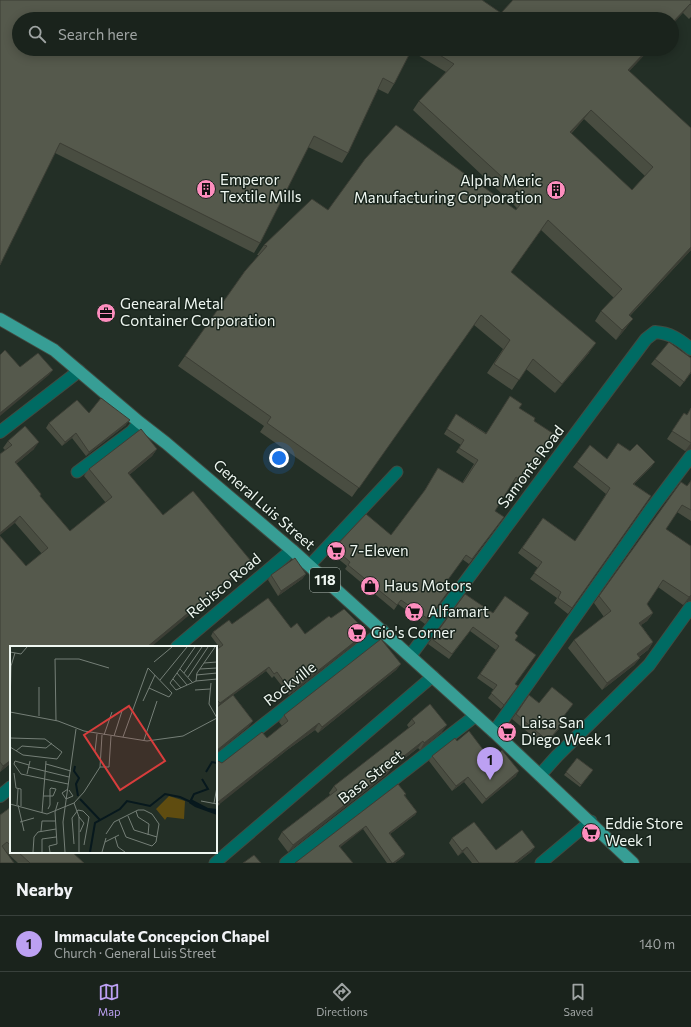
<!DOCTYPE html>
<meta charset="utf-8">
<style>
body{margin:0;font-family:Commissioner,sans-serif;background:#232b25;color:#f1f3f6}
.you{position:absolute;left:279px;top:458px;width:14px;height:14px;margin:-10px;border:3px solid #fff;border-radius:50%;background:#1a73e8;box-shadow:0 0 0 6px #1a73e833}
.badge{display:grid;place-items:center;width:26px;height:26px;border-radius:50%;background:#bca0f2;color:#111;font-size:13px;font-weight:700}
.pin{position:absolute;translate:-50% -33px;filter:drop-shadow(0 1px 2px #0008)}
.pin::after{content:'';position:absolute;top:21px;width:14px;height:12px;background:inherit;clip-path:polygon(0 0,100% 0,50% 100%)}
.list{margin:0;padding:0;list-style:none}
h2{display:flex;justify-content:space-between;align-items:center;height:52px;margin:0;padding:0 16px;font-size:17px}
h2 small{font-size:13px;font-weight:400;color:#9fa4a3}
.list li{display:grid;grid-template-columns:26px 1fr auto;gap:12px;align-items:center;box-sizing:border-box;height:56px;padding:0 16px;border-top:1px solid #38403b}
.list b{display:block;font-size:15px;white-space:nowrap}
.list p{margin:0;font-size:13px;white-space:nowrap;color:#9fa4a3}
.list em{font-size:13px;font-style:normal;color:#9fa4a3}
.icon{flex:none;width:22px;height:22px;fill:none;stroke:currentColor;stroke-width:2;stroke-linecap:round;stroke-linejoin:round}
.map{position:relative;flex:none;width:691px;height:863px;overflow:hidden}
.search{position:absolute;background:#1a231c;box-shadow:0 2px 10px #0003;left:12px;right:12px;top:12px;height:44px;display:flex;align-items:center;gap:10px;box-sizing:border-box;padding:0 14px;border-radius:22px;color:#9fa4a3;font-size:15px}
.sheet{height:108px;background:#1a231c}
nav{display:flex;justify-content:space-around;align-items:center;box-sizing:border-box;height:56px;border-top:1px solid #38403b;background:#1a231c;font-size:11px;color:#9fa4a3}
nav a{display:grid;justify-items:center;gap:2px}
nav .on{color:#bca0f2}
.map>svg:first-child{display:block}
</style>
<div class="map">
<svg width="691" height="863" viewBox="0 0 691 863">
<rect width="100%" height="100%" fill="#232f26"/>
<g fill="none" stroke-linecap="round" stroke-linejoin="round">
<!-- service casing -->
<g stroke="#404b42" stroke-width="13">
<path id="service" d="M77 472 132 431 139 422
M309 566 397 472
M215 863 433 676
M541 863 591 821"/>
</g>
<!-- minor casing -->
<g stroke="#404b42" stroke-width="14">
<path id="minor" d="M0 432 79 371
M177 647 292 550
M410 656 646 339 655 332C670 333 679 339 691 349
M494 732 652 508 691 456
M216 762 383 631
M540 775 557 756 649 665 690 608
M0 796 11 787
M286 863 475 716"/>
</g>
<!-- primary casing -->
<g stroke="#404b42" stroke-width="14">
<path id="primary" d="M0 319 54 350 139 422 166 443 292 550 494 732 633 863"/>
</g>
<!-- service -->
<use href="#service" stroke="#006b63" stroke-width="11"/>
<!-- minor -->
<use href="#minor" stroke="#006b63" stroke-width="12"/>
<!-- primary -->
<use href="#primary" stroke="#379e95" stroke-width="12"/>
</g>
<!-- wall -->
<path fill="#494d41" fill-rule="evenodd" d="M0 0 501 13 691 0V17L689 19 683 13 19 49H650L629 71 691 128V250L630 316 626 328 616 340 595 321 601 311 614 298 541 230 511 272 589 353 555 393 526 369 512 390 487 373 503 349 474 325 352 497 260 432 264 426 178 366 245 271 259 255H257L264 245 328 210H516L517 208 413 110 419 101 446 72 411 51 394 84 388 94 378 89 348 153 342 163 308 147 260 243 254 253 55 153ZM584 119 645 176 632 190 571 134Z
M655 359 691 373 680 387 651 364Z
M519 408 534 421 525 483 522 487 513 482 495 511 504 517 469 564 462 559 447 581 453 585 425 624 398 604 394 610 345 569 347 566 331 553 334 548 391 535 423 493 438 468 462 483 474 464 456 452 461 445 444 434 456 414 486 433Z
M691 408V449L685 451 667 439 684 413 687 415Z
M89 413 126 425 86 456 72 438 62 446 46 428 49 423Z
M8 441 34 449 16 464 40 496 70 531 106 503 84 476 89 469 157 449 152 456 129 475 163 515 246 568 11 647V763L0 772V536L26 566 42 554 15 523 5 450 3 448Z
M630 451 655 462 651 467 634 484 651 496 568 614 554 603 557 598 530 579 538 568 518 553 543 518 575 541 600 504 606 494 573 467 577 462 607 459Z
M691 480V521L677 512 666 529 691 601H687L683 605 658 587 647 604 653 613 647 621 641 625 653 642 648 650 639 657 640 658 634 665 602 690 568 648 574 640 604 617 594 603 681 482 687 486Z
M306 574 302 579 278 596 268 580 271 575Z
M465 594 515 633V684L518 686 501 709 488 698 494 690 477 678 496 650 470 631 449 659 428 644Z
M331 618 365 636 289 695 274 676 272 678 266 671 233 695 253 721 248 727 216 753V708L228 699 217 707 216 706V650L219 647 211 636 213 632 232 624 291 628 305 634Z
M401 664 396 670 318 733 315 730 287 750 219 804 216 809V760L222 763 267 738 282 726 279 722 284 715Z
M529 695 539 703 573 704 560 721 559 729 544 746 512 719Z
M412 719 442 732 420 750 418 748 391 769 386 775 288 852 278 839 282 832 330 795 329 793 334 786 409 728 407 725Z
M457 741 491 760 516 776 482 804 464 782 452 791 429 761 432 756Z
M577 758 593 770 580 787 564 775Z
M406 794 405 796 417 812 415 815 390 834 405 854 403 857 395 863H387L363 829 295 863Z
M11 807V852H72L84 863H18L5 851 0 863V815Z
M452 838 496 850 535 847 531 852 517 863H472L463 852 458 856 449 843Z"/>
<!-- shaded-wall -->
<path fill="#3c3e35" d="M690 4 683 13 672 25V23Z
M648 49H650L622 79 628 70Z
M591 110 584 119 563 142 570 132Z
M691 247V250L622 324 629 315Z
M633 319 626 328 616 340 622 330Z
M596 343 589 353 555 393 562 384Z
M53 370 49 375 0 416V413Z
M130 420 126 425 86 456 89 452Z
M76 433 72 438 62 446 65 442Z
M39 442 34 449 10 469 15 462Z
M691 443V449L685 451Z
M157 449 152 456 123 480 128 473Z
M655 462 651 467 629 489 633 484Z
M20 516 15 523 0 535V533Z
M251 561 246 568 151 647H147Z
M306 574 302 579 278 596 281 591Z
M691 595V601H687L683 605 689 597Z
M653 613 647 621 634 630 639 623Z
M367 632 365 636 289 695 291 692Z
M653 642 648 650 631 662 637 654Z
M640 658 634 665 602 690 607 683Z
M401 664 396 670 318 733 322 727Z
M269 667 266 671 217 707 220 703Z
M253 721 248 727 216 753V751Z
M319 723 315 730 287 750 216 807 218 802 292 744Z
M563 723 559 729 544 746 548 741Z
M447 725 442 732 420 750 424 743Z
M423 741 418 748 385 773 390 767Z
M11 760V763L0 772 3 766Z
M391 769 386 775 288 852 293 845Z
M519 771 516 776 482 804 486 799Z
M468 777 464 782 452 791 456 786Z
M417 812 415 815 386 837 389 833Z
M366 826 363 829 337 850 339 846Z
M467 847 463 852 458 856 462 851Z
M535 847 531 852 517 863H514Z
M405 854 403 857 395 863H393Z"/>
<!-- building -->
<path fill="#55594c" stroke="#3c3e35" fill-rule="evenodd" d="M0 0H482L501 13 513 0H691V5L690 4 672 23V19H19V49H412L394 84 383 78 348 153 314 136 260 243 60 143 0 265Z
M430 49H648L628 70 691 128V247L629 315 633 319 622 330 601 311 622 289 548 220 511 272 596 343 562 384 533 359 519 380 494 364 510 340 481 315 359 488 267 423 271 417 185 356 245 271 267 246 264 245 312 199 328 210 365 159 396 125 516 210 525 198 419 101 454 64ZM591 110 653 167 632 190 570 132Z
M669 342 691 358V372L684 382 655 359Z
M5 350 20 367 38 353 53 370 0 413V355Z
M510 396 522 404 519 408 535 418 534 421 554 434 525 483 516 477 495 511 504 517 472 559 466 555 447 581 453 585 428 619 401 600 397 605 348 565 350 562 334 548 366 514 391 535 425 490 438 468 463 483 478 460 459 448 464 440 447 429 456 414 486 434Z
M101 398 130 420 89 452 76 433 65 442 49 423 77 400 89 413Z
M691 408V443L672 431 684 413 687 415Z
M25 426 39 442 15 462 41 494 40 496 70 531 112 497 89 469 141 429 157 449 128 473 163 515 193 491 251 561 147 647H11V760L3 766 0 762V536L26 566 48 548 20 516 0 533V454L12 445 8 441Z
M618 443 630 451 637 444 655 462 633 484 651 496 572 608 558 598 561 592 534 573 542 562 522 548 543 518 575 541 604 498 610 488 577 462 590 445 607 459Z
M691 481V510L682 505 666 529 691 546V595L689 597 663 580 647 604 653 613 639 623 653 642 637 654 640 658 607 683 574 640 611 611 599 596 681 482 687 486Z
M295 558 306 574 281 591 271 575Z
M465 594 493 613 505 596 529 613 515 633 518 636 515 640 536 655 515 684 518 686 504 705 491 693 497 685 480 674 499 646 473 627 452 654 432 639Z
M268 598 291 628 297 623 305 634 329 616 331 618 344 609 367 632 291 692 277 672 274 674 269 667 220 703 216 699V650L223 645 213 632 229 620 232 624Z
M381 639 401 664 322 727 319 723 292 744 218 802 220 804 216 807V760L222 763 262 732 267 738 288 721 284 715Z
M552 687 573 704 560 721 563 723 548 741 516 714 529 695 539 703Z
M233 695 253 721 216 751V721L217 720 216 718V708Z
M430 704 447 725 424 743 423 741 390 767 391 769 293 845 282 832 337 790 334 786 415 723 412 719Z
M469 731 491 760 502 750 519 771 486 799 468 777 456 786 432 756 455 738 457 741Z
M577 758 593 770 581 785 566 772Z
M398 784 406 794 404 795 417 812 389 833 405 854 393 863H392L366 826 339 846 353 863H295Z
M11 807V846L7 842 2 846 14 863H0V815Z
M474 822 496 850 522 830 535 847 514 863H479L467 847 462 851 452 838Z
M18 852H72L84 863H30Z
M254 855 261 863H243Z"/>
<!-- icons -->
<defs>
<g id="building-disc" transform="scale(1)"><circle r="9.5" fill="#fd8ebe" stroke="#19251d"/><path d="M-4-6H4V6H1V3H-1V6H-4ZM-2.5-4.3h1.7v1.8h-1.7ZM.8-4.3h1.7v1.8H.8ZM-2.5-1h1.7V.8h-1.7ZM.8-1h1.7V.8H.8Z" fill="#111"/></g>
<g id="office-disc" transform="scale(1)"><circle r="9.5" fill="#fd8ebe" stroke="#19251d"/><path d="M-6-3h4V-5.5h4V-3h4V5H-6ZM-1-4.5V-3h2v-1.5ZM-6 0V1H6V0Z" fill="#111"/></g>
<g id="supermarket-disc" transform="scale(1)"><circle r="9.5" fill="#fd8ebe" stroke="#19251d"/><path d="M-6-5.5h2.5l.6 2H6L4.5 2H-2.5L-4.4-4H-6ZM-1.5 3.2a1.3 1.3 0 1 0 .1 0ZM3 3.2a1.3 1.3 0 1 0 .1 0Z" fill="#111"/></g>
<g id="shop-disc" transform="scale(1)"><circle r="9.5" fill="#fd8ebe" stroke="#19251d"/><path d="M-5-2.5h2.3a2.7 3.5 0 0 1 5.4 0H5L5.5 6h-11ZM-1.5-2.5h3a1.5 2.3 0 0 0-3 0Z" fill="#111"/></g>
</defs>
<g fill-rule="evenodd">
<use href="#building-disc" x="206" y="189"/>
<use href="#building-disc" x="556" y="190"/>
<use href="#office-disc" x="106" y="313"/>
<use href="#supermarket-disc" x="336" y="551"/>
<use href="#shop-disc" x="370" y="586"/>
<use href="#supermarket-disc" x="414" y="612"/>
<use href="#supermarket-disc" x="357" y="633"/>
<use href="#supermarket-disc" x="507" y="732"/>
<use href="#supermarket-disc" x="591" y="833"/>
</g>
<g text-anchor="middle" stroke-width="3" stroke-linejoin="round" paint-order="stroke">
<!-- shield labels -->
<rect fill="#19251d" stroke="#afb8b1" stroke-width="1" x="310" y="568" width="30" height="24" rx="3"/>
<g font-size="14" font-weight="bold" fill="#eff7f1">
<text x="325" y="585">118</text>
</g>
<!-- poi labels -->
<g font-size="15" fill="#eff7f1" stroke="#19251d" text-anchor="start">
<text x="220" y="185">Emperor<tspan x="220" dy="17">Textile Mills</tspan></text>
<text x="542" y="186" text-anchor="end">Alpha Meric<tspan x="542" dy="17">Manufacturing Corporation</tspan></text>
<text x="120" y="309">Genearal Metal<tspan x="120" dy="17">Container Corporation</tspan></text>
<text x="350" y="556">7-Eleven</text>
<text x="384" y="591">Haus Motors</text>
<text x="428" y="617">Alfamart</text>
<text x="371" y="638">Gio's Corner</text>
<text x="521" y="728">Laisa San<tspan x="521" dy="17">Diego Week 1</tspan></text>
<text x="605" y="829">Eddie Store<tspan x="605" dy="17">Week 1</tspan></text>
</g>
<!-- street labels -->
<g font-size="15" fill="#eff7f1" stroke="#19251d">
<text transform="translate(531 467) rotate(-53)" y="5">Samonte Road</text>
<text transform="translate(264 505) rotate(41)" y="5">General Luis Street</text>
<text transform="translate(224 586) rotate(-40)" y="5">Rebisco Road</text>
<text transform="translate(290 684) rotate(-38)" y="5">Rockville</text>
<text transform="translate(371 777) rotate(-38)" y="5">Basa Street</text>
</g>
</g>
<!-- overview -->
<g transform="translate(10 646)">
<rect width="207" height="207" fill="#232f26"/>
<path d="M159 150 175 155 174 173 157 171 155 174 146 163Z" fill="#5f4c10"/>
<path d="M181 153 198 162 207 163V169L185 161 179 157Z" fill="#07181d"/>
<path fill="none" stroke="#07181d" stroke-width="2" d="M65 120 64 125 69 132 66 138 68 150M196 126 202 116 207 117M70 153 90 174M180 156 184 148 198 143 192 133M80 206 85 177 110 163 117 155 140 160 155 148 170 151 183 157"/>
<path fill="none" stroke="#757f77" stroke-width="1" d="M185 1 160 37 166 44 186 35 207 33M0 6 11 8 17 1M144 16 162 1M194 17 207 16M170 23 182 36M190 23 207 22M167 27 177 39M174 27 192 1M186 29 207 27M178 31 198 1M163 33 171 42M150 34 177 1M186 35 187 27 205 1M201 37 199 58 207 72M185 44 200 43M133 55 145 29M0 62 1 20 5 7M0 66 48 75 74 85 137 95 173 90 207 72M29 70V41M46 75 45 13H69L99 22M94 89 102 66M104 90 112 65M113 91 138 22 162 47 159 51 139 42M0 92 35 93 52 106 47 113 13 109 0 101M134 94 147 55M6 105 12 100 36 102 42 97M85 105 87 88M36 118 61 125M19 119 5 115 4 118 11 128 58 138M18 121 59 131M90 121H99L101 90M4 127 6 142 11 143V160M17 128 20 115M58 143 52 147 56 153 63 150 59 144M33 150H43L46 143 41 142 40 143V159L38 163M191 155 207 158M64 157 69 171V206M204 157 207 141M0 158 37 168 64 157 74 146 90 121 92 89M7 159 8 143M8 159 14 185M68 164 73 165 79 171 74 199M126 165 128 171 139 178 138 189M32 167 36 115M118 170 124 184 147 191M69 171 74 177 70 186M109 174 116 191 142 200M10 176 24 172M31 185 32 175H45M96 188 104 176 128 164H134L142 168 149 178 146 196 142 200M105 191 108 201 115 206M95 196 109 189M64 198 62 172 68 164M23 206 24 191 28 186 46 183M32 206V193L46 191M40 206 39 200 47 198 45 166 48 156M55 206 53 176 66 83M92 206 96 192"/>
<path fill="#d83d3c" fill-opacity="0.15" stroke="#d83d3c" stroke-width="2" d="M119 60 155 115 110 144 74 89Z"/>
<rect width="207" height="207" fill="none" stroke="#eff7f1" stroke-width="2"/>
</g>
</svg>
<div class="you"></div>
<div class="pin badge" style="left:490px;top:780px">1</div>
<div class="search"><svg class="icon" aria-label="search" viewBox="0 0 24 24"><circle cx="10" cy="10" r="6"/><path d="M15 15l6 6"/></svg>Search here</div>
</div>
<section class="sheet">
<h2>Nearby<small></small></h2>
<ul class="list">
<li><span class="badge">1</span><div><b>Immaculate Concepcion Chapel</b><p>Church · General Luis Street</p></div><em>140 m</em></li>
</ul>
</section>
<nav>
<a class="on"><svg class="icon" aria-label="map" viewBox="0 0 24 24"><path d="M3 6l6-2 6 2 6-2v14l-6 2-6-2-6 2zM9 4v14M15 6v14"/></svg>Map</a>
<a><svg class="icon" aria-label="directions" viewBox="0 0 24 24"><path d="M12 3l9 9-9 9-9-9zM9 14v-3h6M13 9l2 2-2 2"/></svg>Directions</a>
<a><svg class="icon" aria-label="saved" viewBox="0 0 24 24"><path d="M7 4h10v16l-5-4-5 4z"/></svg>Saved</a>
</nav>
